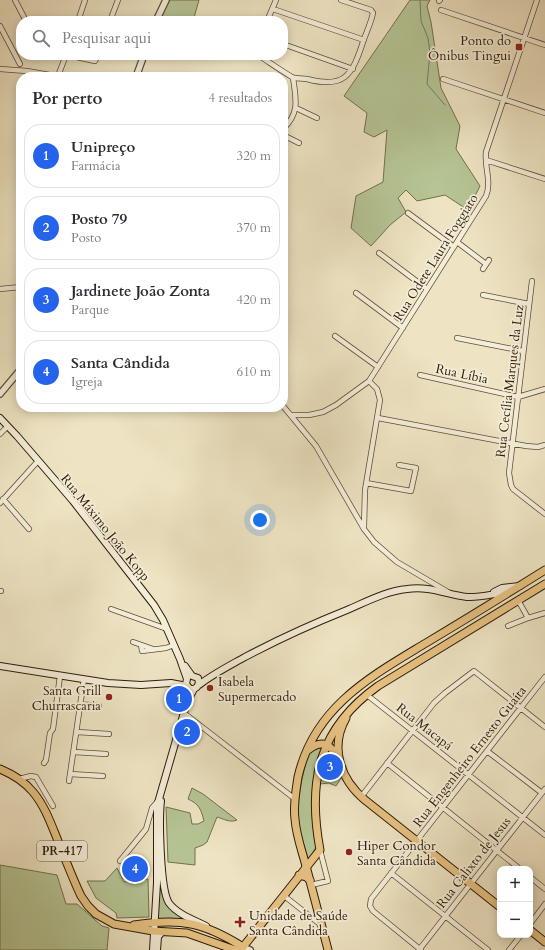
<!DOCTYPE html>
<html lang="pt">
<meta charset="utf-8">
<style>
body{margin:0;font-family:Cardo,serif;background:#f7f7f7;color:#2b2b33}
.controls{position:absolute;right:12px;bottom:12px;display:grid;overflow:hidden;border-radius:8px;box-shadow:0 2px 10px #0003}
.controls button{width:36px;height:36px;display:grid;place-items:center;padding:0;border:0;border-bottom:1px solid #e1e1e2;background:#fff;color:#2b2b33;font:20px sans-serif}
.you{position:absolute;left:260px;top:520px;width:14px;height:14px;margin:-10px;border:3px solid #fff;border-radius:50%;background:#1a73e8;box-shadow:0 0 0 6px #1a73e833}
.badge{display:grid;place-items:center;width:26px;height:26px;border-radius:50%;background:#2563eb;color:#fff;font-size:13px;font-weight:700}
.pin{position:absolute;translate:-50% -50%;border:2px solid #fff;box-shadow:0 1px 4px #0006}
.list{margin:0;padding:0;list-style:none}
h2{display:flex;justify-content:space-between;align-items:center;height:52px;margin:0;padding:0 16px;font-size:17px}
h2 small{font-size:13px;font-weight:400;color:#7c7c81}
.list li{display:grid;grid-template-columns:26px 1fr auto;gap:12px;align-items:center;box-sizing:border-box;height:64px;margin:0 8px 8px;padding:0 8px;border:1px solid #e1e1e2;border-radius:16px}
.list b{display:block;font-size:15px;white-space:nowrap}
.list p{margin:0;font-size:13px;white-space:nowrap;color:#7c7c81}
.list em{font-size:13px;font-style:normal;color:#7c7c81}
.icon{flex:none;width:22px;height:22px;fill:none;stroke:currentColor;stroke-width:2;stroke-linecap:round;stroke-linejoin:round}
.map{position:relative;flex:none;width:545px;height:950px;overflow:hidden}
.search{position:absolute;background:#fff;box-shadow:0 2px 10px #0003;left:16px;top:16px;width:272px;height:44px;display:flex;align-items:center;gap:10px;box-sizing:border-box;padding:0 14px;border-radius:16px;color:#7c7c81;font-size:15px}
.panel{position:absolute;background:#fff;box-shadow:0 2px 10px #0003;left:16px;top:72px;width:272px;height:340px;border-radius:16px}
.map>svg:first-child{display:block}
</style>
<div class="map">
<svg width="545" height="950" viewBox="0 0 545 950">
<rect width="100%" height="100%" fill="#eee4c3"/>
<filter id="stains"><feTurbulence type="fractalNoise" baseFrequency=".005" numOctaves="4"/><feColorMatrix values="0 0 0 0 .2 0 0 0 0 .09 0 0 0 0 .02 0 0 0 .5 -.17"/></filter>
<radialGradient id="worn" r=".72"><stop offset=".6" stop-color="#630" stop-opacity="0"/><stop offset="1" stop-color="#630" stop-opacity=".3"/></radialGradient>
<!-- green -->
<path fill="#b6c595" stroke="#71704e" d="M170 0H199L193 21H160L163 11Z
M410 0H430L427 6 431 22 441 88 460 126 456 149 480 186 468 210 445 195 417 201 406 190 398 198 406 212 390 225 371 246 351 228 356 196 383 182 387 130 374 137 364 132 367 113 344 96Z
M318 748H322L321 753 316 847 308 861C305 849 301 837 299 825 296 800 302 776 309 753Z
M328 749 334 755 341 778 336 786 329 783 320 784Z
M192 788 203 794 237 820C230 823 224 819 217 817L207 842 203 845 195 848V865L168 862 166 807 190 813 192 824H198L204 821C201 809 199 804 188 799Z
M158 843 163 896 191 920 158 919Z
M0 865 57 875 66 904H77L102 926 109 928 107 950H0Z
M117 868 124 882 148 879 149 917 117 918 116 913 96 898 87 881H105Z"/>
<g fill="none" stroke-linecap="round" stroke-linejoin="round">
<!-- stream -->
<path stroke="#6e7d72" stroke-width="1" d="M420 0 421 21 428 38 430 53 427 84 445 105"/>
<!-- minor casing -->
<g stroke="#5c4e37" stroke-width="6">
<path id="minor" d="M15 0 26 21
M439 1 440 0
M273 9 364 40
M441 10 545 45
M78 21 85 0
M110 21 118 0
M267 21 276 0
M0 26 20 64
M283 44 353 69
M67 55 95 61 98 55
M258 55C269 62 280 70 292 77 296 79 302 78 307 79 344 89 352 76 363 42 366 33 371 23 373 13L371 10 341 0
M0 69 27 71 61 77
M58 76 66 55
M443 79 545 113
M296 108 317 118
M283 129C300 113 296 99 293 78
M283 135 299 143
M486 160 545 179
M408 213 454 247
M457 242 486 264
M379 253 427 289
M483 269 489 260
M532 281 509 473 511 485 513 489 545 514
M0 289 21 287
M356 293 403 328
M483 295 529 304
M335 336 378 367
M457 338 523 351
M420 375 518 397 545 389
M283 406 316 446 364 529 374 542 397 562 448 592
M291 415H309L323 412 336 405 369 381 486 196C492 181 484 167 486 152L537 0
M378 418 526 446 538 447 545 445
M0 434 8 426
M366 483 411 491 416 468 399 465
M3 499 29 529
M0 503 38 461
M364 527 365 490 380 400 377 389 369 381
M0 591H1
M518 600 528 618 545 613
M111 609 167 629
M508 626 528 618
M133 642 153 649
M141 645 142 651 166 648 174 645
M367 695 545 835
M81 704 99 706
M184 713 295 799
M77 732 109 734
M487 751 542 793
M74 752 106 754
M44 763 46 760 50 733 53 729 60 676
M387 763 520 869
M70 774 103 776
M19 779 31 776 36 777 53 806
M69 781 84 679
M361 797 434 703 445 693 474 671 545 727
M120 861 146 829 152 808 158 801
M391 873 488 950
M530 877 545 889
M311 885 328 881 320 850
M283 895 321 925
M530 924 545 904
M419 950 545 789
M421 950 373 911 370 906 371 899 545 677
M509 950 521 935"/>
</g>
<!-- tertiary casing -->
<g stroke="#5c4e37" stroke-width="8">
<path id="tertiary" d="M156 21 166 0
M136 77 144 55
M0 394 21 369
M243 947 250 950"/>
</g>
<!-- secondary casing -->
<g stroke="#2c1c08" stroke-width="8">
<path id="secondary" d="M0 418 17 436 73 501 154 605 163 620 180 659 187 679 186 684 190 689H194
M494 592 502 588 520 586
M0 666 108 683 141 685 171 683 187 686
M199 685C213 674 229 666 245 657 279 639 312 624 347 610 366 602 386 591 407 589 430 586 445 594 467 597 480 598 496 593 509 592
M161 801C159 818 160 890 169 903 177 914 194 920 206 926
M153 950 157 883V806L187 702 194 689 197 687 199 683 198 678 192 676 185 666
M157 950 158 937 162 932"/>
</g>
<!-- primary casing -->
<g stroke="#2c1c08" stroke-width="9">
<path id="primary" d="M346 718C329 748 341 780 365 800L500 907
M306 866 328 950
M530 930 545 942"/>
</g>
<!-- trunk casing -->
<g stroke="#2c1c08" stroke-width="9">
<path id="trunk" d="M308 750C323 738 332 745 339 761
M0 769C12 774 24 781 33 792 44 805 50 821 56 836 64 856 72 877 81 896L88 906 96 914 114 924 153 931 187 933 235 950
M306 866C302 851 296 835 295 819 293 805 296 791 298 777 314 707 370 677 426 643 466 619 505 595 545 570
M299 875 306 877 310 880
M134 925C181 918 203 922 243 947
M236 950 243 947 320 850C307 780 319 728 378 686L545 584"/>
</g>
<!-- minor -->
<use href="#minor" stroke="#f4edd8" stroke-width="4.5"/>
<!-- tertiary -->
<use href="#tertiary" stroke="#f4edd8" stroke-width="5.5"/>
<!-- secondary -->
<use href="#secondary" stroke="#f4edd8" stroke-width="6"/>
<!-- primary -->
<use href="#primary" stroke="#e7c282" stroke-width="7"/>
<!-- trunk -->
<use href="#trunk" stroke="#e7c282" stroke-width="7"/>
</g>
<!-- markers -->
<g fill="#8f2418" stroke="#f4edd8" stroke-width="1.5">
<rect x="515" y="43" width="8" height="8" rx="2"/>
<circle cx="210" cy="688" r="4"/>
<circle cx="109" cy="697" r="4"/>
<circle cx="349" cy="852" r="4"/>
<path d="M238 916h4v4h4v4h-4v4h-4v-4h-4v-4h4z"/>
</g>
<g text-anchor="middle" stroke-width="3.5" stroke-linejoin="round" paint-order="stroke">
<!-- shield labels -->
<rect fill="#f4edd8" stroke="#685b46" stroke-width="1" x="37" y="841" width="50" height="20" rx="3"/>
<g font-size="12" font-weight="bold" fill="#2c1c08">
<text x="62" y="855">PR-417</text>
</g>
<!-- poi labels -->
<g font-size="13" fill="#2c1c08" stroke="#f4edd8" text-anchor="start">
<text x="511" y="45" text-anchor="end">Ponto do<tspan x="511" dy="15">Ônibus Tingui</tspan></text>
<text x="218" y="686">Isabela<tspan x="218" dy="15">Supermercado</tspan></text>
<text x="101" y="695" text-anchor="end">Santa Grill<tspan x="101" dy="15">Churrascaria</tspan></text>
<text x="357" y="850">Hiper Condor<tspan x="357" dy="15">Santa Cândida</tspan></text>
<text x="249" y="920">Unidade de Saúde<tspan x="249" dy="15">Santa Cândida</tspan></text>
</g>
<!-- street labels -->
<g font-size="13" fill="#2c1c08" stroke="#f4edd8">
<text transform="translate(435 257) rotate(-58)" y="5">Rua Odete Laura Foggiato</text>
<text transform="translate(462 373) rotate(12)" y="5">Rua Líbia</text>
<text transform="translate(509 381) rotate(-83)" y="5">Rua Cecília Marques da Luz</text>
<text transform="translate(106 527) rotate(51)" y="5">Rua Máximo João Kopp</text>
<text transform="translate(425 726) rotate(38)" y="5">Rua Macapá</text>
<text transform="translate(469 756) rotate(-52)" y="5">Rua Engenheiro Ernesto Guaíta</text>
<text transform="translate(473 862) rotate(-52)" y="5">Rua Calixto de Jesus</text>
</g>
</g>
<rect width="100%" height="100%" filter="url(#stains)"/>
<rect width="100%" height="100%" fill="url(#worn)"/>
</svg>
<div class="controls">
<button>+</button>
<button>−</button>
</div>
<div class="you"></div>
<div class="pin badge" style="left:179px;top:699px">1</div>
<div class="pin badge" style="left:187px;top:732px">2</div>
<div class="pin badge" style="left:330px;top:767px">3</div>
<div class="pin badge" style="left:135px;top:869px">4</div>
<div class="search"><svg class="icon" aria-label="search" viewBox="0 0 24 24"><circle cx="10" cy="10" r="6"/><path d="M15 15l6 6"/></svg>Pesquisar aqui</div>
<section class="panel">
<h2>Por perto<small>4 resultados</small></h2>
<ul class="list">
<li><span class="badge">1</span><div><b>Unipreço</b><p>Farmácia</p></div><em>320 m</em></li>
<li><span class="badge">2</span><div><b>Posto 79</b><p>Posto</p></div><em>370 m</em></li>
<li><span class="badge">3</span><div><b>Jardinete João Zonta</b><p>Parque</p></div><em>420 m</em></li>
<li><span class="badge">4</span><div><b>Santa Cândida</b><p>Igreja</p></div><em>610 m</em></li>
</ul>
</section>
</div>
